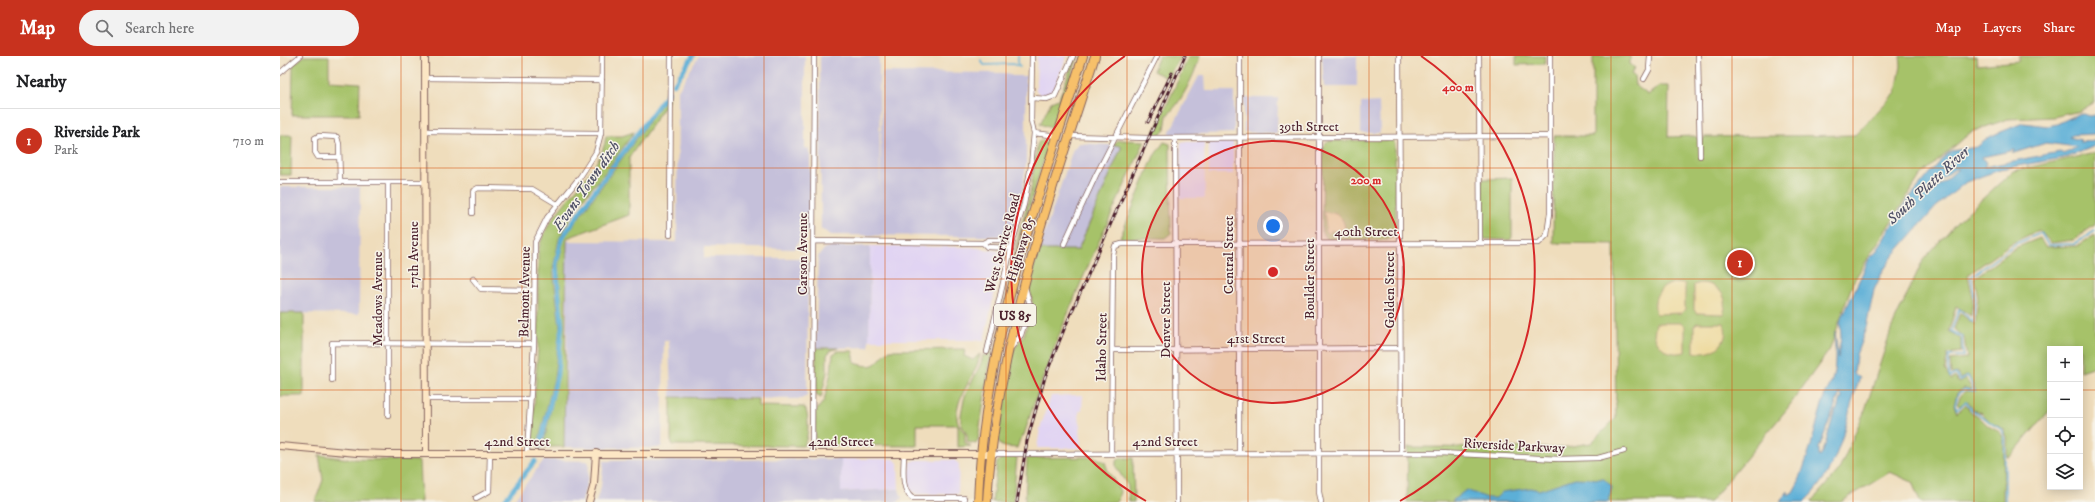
<!DOCTYPE html>
<meta charset="utf-8">
<style>
body{margin:0;font-family:"IM FELL DW Pica",serif;background:#f2f2f2;color:#202124}
.controls{position:absolute;right:12px;bottom:12px;display:grid;overflow:hidden;border-radius:0px;box-shadow:0 2px 10px #0003}
.controls button{width:36px;height:36px;display:grid;place-items:center;padding:0;border:0;border-bottom:1px solid #e0e0e0;background:#fff;color:#202124;font:20px sans-serif}
.you{position:absolute;left:993px;top:170px;width:14px;height:14px;margin:-10px;border:3px solid #fff;border-radius:50%;background:#1a73e8;box-shadow:0 0 0 6px #1a73e833}
.badge{display:grid;place-items:center;width:26px;height:26px;border-radius:50%;background:#c8321e;color:#fff;font-size:13px;font-weight:700}
.pin{position:absolute;translate:-50% -50%;border:2px solid #fff;box-shadow:0 1px 4px #0006}
.list{margin:0;padding:0;list-style:none}
h2{display:flex;justify-content:space-between;align-items:center;height:52px;margin:0;padding:0 16px;font-size:17px}
h2 small{font-size:13px;font-weight:400;color:#757577}
.list li{display:grid;grid-template-columns:26px 1fr auto;gap:12px;align-items:center;box-sizing:border-box;height:64px;padding:0 16px;border-top:1px solid #e0e0e0}
.list b{display:block;font-size:15px;white-space:nowrap}
.list p{margin:0;font-size:13px;white-space:nowrap;color:#757577}
.list em{font-size:13px;font-style:normal;color:#757577}
.icon{flex:none;width:22px;height:22px;fill:none;stroke:currentColor;stroke-width:2;stroke-linecap:round;stroke-linejoin:round}
.map{position:relative;flex:none;width:1815px;height:446px;overflow:hidden}
header{display:flex;align-items:center;gap:24px;box-sizing:border-box;height:56px;padding:0 20px;background:#c8321e;color:#fff}
header strong{font-size:19px}
nav{display:flex;gap:22px;margin-inline-start:auto;font-size:14px}
.search{width:280px;height:36px;background:#f2f2f2;display:flex;align-items:center;gap:10px;box-sizing:border-box;padding:0 14px;border-radius:22px;color:#757577;font-size:15px}
main{display:flex}
aside{flex:1;background:#fff}
.map>svg:first-child{display:block}
</style>
<header>
<strong>Map</strong>
<div class="search"><svg class="icon" aria-label="search" viewBox="0 0 24 24"><circle cx="10" cy="10" r="6"/><path d="M15 15l6 6"/></svg>Search here</div>
<nav><a>Map</a><a>Layers</a><a>Share</a></nav>
</header>
<main>
<aside>
<h2>Nearby<small></small></h2>
<ul class="list">
<li><span class="badge">1</span><div><b>Riverside Park</b><p>Park</p></div><em>710 m</em></li>
</ul>
</aside>
<div class="map">
<svg width="1815" height="446" viewBox="0 0 1815 446">
<rect width="100%" height="100%" fill="#f7f3e8"/>
<filter id="ink" filterUnits="userSpaceOnUse"><feTurbulence type="fractalNoise" baseFrequency=".025" numOctaves="2"/><feDisplacementMap in="SourceGraphic" scale="8" xChannelSelector="R" yChannelSelector="G"/><feConvolveMatrix kernelMatrix="1 2 1 2 8 2 1 2 1" color-interpolation-filters="sRGB"/></filter>
<filter id="wash" filterUnits="userSpaceOnUse"><feTurbulence type="fractalNoise" baseFrequency=".012" numOctaves="4" result="noise"/><feDisplacementMap in="SourceGraphic" scale="16" xChannelSelector="R" yChannelSelector="G"/><feGaussianBlur stdDeviation="0.9" result="paint"/><feColorMatrix in="noise" values="0 0 0 0 0 0 0 0 0 0 0 0 0 0 0 0 0 1.4 0 .05"/><feComposite in="paint" operator="in"/></filter>
<g filter="url(#wash)">
<rect width="100%" height="100%" fill="#efddbc"/>
<!-- built -->
<path fill="#e1d4f3" d="M757 0H787L772 38 760 39 756 34Z
M901 86H924L925 142H899Z
M953 86V118H929V87Z
M590 190 691 191 718 195 721 207 704 284H589Z
M803 339 802 354 799 355 801 392H757L760 373 771 340Z
M561 403H614L618 407 619 433 561 436Z
M636 404H674L679 408 678 438H637L631 435 629 428 630 406Z"/>
<!-- industrial -->
<path fill="#c5c0da" d="M419 0H525V92L530 93V170L525 181 518 186 515 193 424 191V202H520L526 204 528 207 527 340 521 343 391 341 389 285H384L382 390 378 392 284 391 287 283V185L397 186 398 34Z
M540 0H599L600 148 602 16 727 17 732 20H746V108L742 137 732 175 727 179 718 180H677L551 179 541 173Z
M1042 0H1077V31H1044Z
M919 20H925L926 35H954V77L888 79Z
M964 42H998L997 77 964 76Z
M1099 46 1100 77H1081V47Z
M799 87 842 90 798 194H759L793 93Z
M0 131H80L79 258 0 257Z
M590 190 589 291 536 292 538 201 545 192 550 191Z
M561 403V436L619 433 622 442 618 446H316L321 430 324 405Z
M264 404 307 405 309 407 308 421 302 446H232Z"/>
<!-- green -->
<path fill="#a6c269" stroke="#78704a" d="M24 0H49V25L80 27 79 59H12L13 9Z
M795 0H798L776 67 771 72 760 68 771 46 778 43 782 35Z
M879 0H901L887 22 873 15Z
M909 0H920C916 15 900 50 887 59L885 74 880 79H873Z
M1236 0H1265V8L1236 9Z
M1313 0H1350V8L1355 12 1351 18 1354 20 1355 29 1368 39 1379 30H1389L1388 81 1414 80 1423 85 1424 81 1575 79 1616 36 1621 10 1620 0H1696L1697 9 1739 5V0H1815V46L1800 55 1773 61 1728 63 1691 76 1640 120 1573 226 1550 293 1507 353 1430 446H1127L1128 391 1280 392 1311 387 1336 362 1334 188 1273 187 1274 80H1313Z
M388 39V45L349 102V159L287 182 284 391H263L278 318 283 269 278 210 284 182Z
M354 76 327 114 297 150 279 183 273 213 280 272 274 322 258 388 254 390 252 382 258 291V196C267 150 322 121 326 80H342Z
M0 79H12L11 119H0Z
M760 84 765 86 767 93 734 201 714 279 698 384 696 388 687 386C689 375 683 376 681 366 680 360 682 354 683 348 686 329 700 317 703 299L707 300 751 133 757 89Z
M841 84 865 85C821 181 775 277 744 379L740 383 737 392 725 391 720 389 718 382 730 306 734 293 744 279 753 249 748 229 759 194H798L842 90 833 89 837 85Z
M1112 84 1115 88 1116 177 1108 184H1048L1042 176 1043 93 1045 87 1050 85Z
M884 86 890 88 891 177 885 182H840L874 100Z
M1815 97V169L1793 184 1771 187 1759 174 1730 188 1688 219 1693 242 1691 260 1676 250 1669 275 1681 283V296L1668 298 1665 313 1671 324 1675 321 1678 327 1686 323 1692 333 1684 332 1677 337 1674 349 1677 357 1686 348 1691 357C1702 360 1701 365 1710 371 1718 376 1719 373 1724 383L1723 446H1640L1632 426 1610 416 1561 446H1531L1559 414 1585 354 1612 271 1643 204 1677 166 1733 115Z
M1232 122V181L1230 184 1204 183 1202 178V123Z
M1815 179V310L1800 315V293H1770V354L1730 401H1727V382L1724 373 1711 367 1702 357 1693 354 1688 345 1679 350 1677 348 1680 341 1685 335H1696L1688 319 1680 323 1677 317 1671 318 1670 304 1687 302 1684 282 1674 273 1680 257 1695 269 1698 242 1694 222 1735 192 1760 182 1765 191 1797 190Z
M0 257H24V340H0Z
M536 292H558L550 295 547 299V316L541 342 536 339Z
M685 293 684 300 693 304 700 298C697 323 661 354 685 377V387L691 390 678 391V369H637V390L537 389 535 385V356L544 345 551 316 553 298 558 295H573L575 307C599 315 595 304 610 294Z
M391 341 478 343V350L524 351C530 357 529 384 523 390L393 389 391 385Z
M39 399 70 403 139 405 141 446H35L43 424Z
M723 401H737L733 446H712L717 406Z
M815 401 825 406 828 415 840 435 838 444 834 446H745L747 402Z
M841 402H853L854 446H849L848 430 836 411V405Z"/>
<!-- sand -->
<path fill="#eeda9e" stroke="#9c7c64" d="M1044 156C1057 156 1065 161 1065 175H1050L1048 178 1044 174 1046 172Z
M1393 227 1405 228V253L1402 257 1376 258C1372 242 1378 232 1393 227Z
M1420 227C1437 227 1451 241 1443 258L1417 257 1414 254V229Z
M1376 267H1402L1405 270V296C1389 300 1380 293 1374 279Z
M1417 267H1444C1451 287 1433 301 1414 296V270Z"/>
<!-- water -->
<path fill="#5cafd7" stroke="#536781" fill-rule="evenodd" d="M1800 57 1809 60 1815 59V78L1793 79 1789 81 1801 84 1799 86 1815 85V90L1788 101 1726 112 1705 119 1686 126 1656 151 1613 200 1603 215 1594 234 1586 272 1576 299 1574 318 1580 322C1562 369 1564 408 1524 446H1500L1508 435V439L1513 436 1519 425 1530 393 1545 338C1559 318 1554 297 1555 275L1558 302 1561 280 1560 266 1589 203 1596 196 1625 147 1664 101 1671 95 1697 91 1711 80 1743 67 1768 70 1777 68ZM1766 87 1797 91 1784 98 1780 96 1768 98 1704 111 1706 107 1702 101 1735 94 1731 98ZM1675 113H1678L1646 142C1651 129 1664 121 1675 113ZM1560 337 1562 341 1556 355 1555 354 1543 396 1539 401V392Z
M1295 422 1324 423 1332 431 1328 446H1173V444L1186 434 1207 442H1216L1222 436 1250 432 1259 434Z"/>
<g fill="none" stroke-linecap="round" stroke-linejoin="round">
<!-- stream -->
<path stroke="#5cafd7" stroke-width="1.5" d="M738 0V10
M701 4 704 9 733 8 740 11
M1725 446V382L1722 373C1707 368 1706 359 1692 355L1686 345 1677 354 1675 349 1678 338 1685 333 1695 335 1688 320 1679 325 1676 318 1670 321 1668 312 1669 300H1683L1682 281 1671 275 1679 253 1693 266 1695 242 1691 221 1735 188 1761 177 1768 189 1794 188 1815 175"/>
<!-- canal -->
<path stroke="#5cafd7" stroke-width="4.5" d="M394 28 413 0
M260 390 277 319 282 269 276 209 282 182 311 140 388 36
M223 446 255 405"/>
</g>
</g>
<g filter="url(#ink)">
<g fill="none" stroke-linecap="round" stroke-linejoin="round">
<!-- street casing -->
<g stroke="#84625e" stroke-width="6">
<path id="street" d="M1039 0V436L1041 446
M1119 0 1121 397
M1199 0 1200 187
M1418 0 1420 100
M0 17 20 0
M145 22 322 24
M1364 23 1369 14 1370 0
M752 42 767 43 775 40 793 0
M145 75 321 77
M754 77 778 80
M789 80 869 82 1269 80
M895 82 897 446
M59 101H38L35 96V82L39 80 57 81 59 88 60 126
M0 126H145
M193 157V135L198 132 252 133 277 148
M390 179 391 0
M533 185 703 187 709 184H733
M703 187 707 191 731 192
M784 188 816 119 877 0
M193 223 201 233 254 234
M731 292 741 279 750 249 745 231
M832 294 1119 292
M707 296 733 184 744 148 751 110 754 77 751 64 752 0
M52 324V287L254 288
M146 343H250
M108 359V126
M247 397 254 288 255 186 267 162 300 121 316 96 321 77 322 0
M532 397 534 0
M624 397C624 411 620 433 632 442H684V446
M831 397 833 199 835 190 842 188 1259 187 1267 179 1270 157V0
M959 397 960 0
M711 398 1159 397 1279 403 1318 402 1344 395
M196 442 209 435 210 397"/>
</g>
<!-- secondary casing -->
<g stroke="#84625e" stroke-width="8">
<path id="secondary" d="M145 0 146 398
M0 390 77 397 107 398H711
M309 446 314 428 316 397"/>
</g>
<!-- highway casing -->
<g stroke="#84625e" stroke-width="10">
<path id="highway" d="M698 446C703 291 757 146 803 0
M707 446C716 291 768 146 815 0"/>
</g>
<!-- street -->
<use href="#street" stroke="#fff" stroke-width="4.5"/>
<!-- secondary -->
<use href="#secondary" stroke="#fce6c4" stroke-width="6"/>
<!-- highway -->
<use href="#highway" stroke="#f7c06b" stroke-width="8"/>
<!-- rail casing -->
<g stroke="#4a1f2b" stroke-width="3">
<path id="rail" d="M868 66 892 17
M737 446 747 385 765 321 785 271 905 0"/>
</g>
<!-- rail -->
<use href="#rail" stroke="#f7f3e8" stroke-width="1.5" stroke-dasharray="4.5" stroke-linecap="butt"/>
</g>
</g>
<!-- grid -->
<path fill="none" stroke="#d8530f" stroke-width="1" stroke-opacity="0.55" d="M121 0V446M242 0V446M363 0V446M484 0V446M605 0V446M726 0V446M847 0V446M968 0V446M1089 0V446M1210 0V446M1331 0V446M1452 0V446M1573 0V446M1694 0V446M0 112H1815M0 223H1815M0 334H1770M1800 334H1815"/>
<!-- distance rings -->
<circle cx="993" cy="216" r="131" fill="#d62828" fill-opacity=".12"/>
<g fill="none" stroke="#d62828" stroke-width="2">
<circle cx="993" cy="216" r="131"/>
<path d="M866 445A262 262 0 0 1 845 0M1141 0A262 262 0 0 1 1120 445"/>
</g>
<g text-anchor="middle" stroke-width="3" stroke-linejoin="round" paint-order="stroke">
<!-- shield labels -->
<rect fill="#f7f3e8" stroke="#7e5f64" stroke-width="1" x="714" y="248" width="42" height="22" rx="3"/>
<g font-size="13" font-weight="bold" fill="#4a1f2b">
<text x="735" y="264">US 85</text>
</g>
<!-- street labels -->
<g font-size="14" fill="#4a1f2b" stroke="#f7f3e8">
<text x="1029" y="75">39th Street</text>
<text x="1086" y="180">40th Street</text>
<text transform="translate(722 187) rotate(-75)" y="5">West Service Road</text>
<text transform="translate(740 193) rotate(-73)" y="5">Highway 85</text>
<text transform="translate(522 198) rotate(-90)" y="5">Carson Avenue</text>
<text transform="translate(133 199) rotate(-90)" y="5">17th Avenue</text>
<text transform="translate(948 199) rotate(-90)" y="5">Central Street</text>
<text transform="translate(1029 223) rotate(-90)" y="5">Boulder Street</text>
<text transform="translate(1109 234) rotate(-90)" y="5">Golden Street</text>
<text transform="translate(244 236) rotate(-89)" y="5">Belmont Avenue</text>
<text transform="translate(97 243) rotate(-90)" y="5">Meadows Avenue</text>
<text transform="translate(885 264) rotate(-90)" y="5">Denver Street</text>
<text x="976" y="287">41st Street</text>
<text transform="translate(821 291) rotate(-89)" y="5">Idaho Street</text>
<text x="237" y="390">42nd Street</text>
<text x="561" y="390">42nd Street</text>
<text x="885" y="390">42nd Street</text>
<text transform="translate(1234 389) rotate(3)" y="5">Riverside Parkway</text>
</g>
<!-- water labels -->
<g font-size="15" font-style="italic" fill="#505167" stroke="#f7f3e8">
<text transform="translate(1648 129) rotate(-43)" y="5">South Platte River</text>
<text transform="translate(306 130) rotate(-55)" y="5">Evans Town ditch</text>
</g>
</g>
<circle cx="993" cy="216" r="6" fill="#d62828" stroke="#f7f3e8" stroke-width="2"/>
<g font-size="12" text-anchor="middle" font-weight="bold" fill="#d62828" stroke="#f7f3e8" stroke-width="3" stroke-linejoin="round" paint-order="stroke">
<text x="1178" y="35">400 m</text>
<text x="1086" y="128">200 m</text>
</g>
</svg>
<div class="controls">
<button>+</button>
<button>−</button>
<button><svg class="icon" aria-label="locate" viewBox="0 0 24 24"><circle cx="12" cy="12" r="6"/><path d="M12 2v4M12 18v4M2 12h4M18 12h4"/></svg></button>
<button><svg class="icon" aria-label="layers" viewBox="0 0 24 24"><path d="M12 4l9 5-9 5-9-5zM3 14l9 5 9-5"/></svg></button>
</div>
<div class="you"></div>
<div class="pin badge" style="left:1460px;top:207px">1</div>
</div>
</main>
